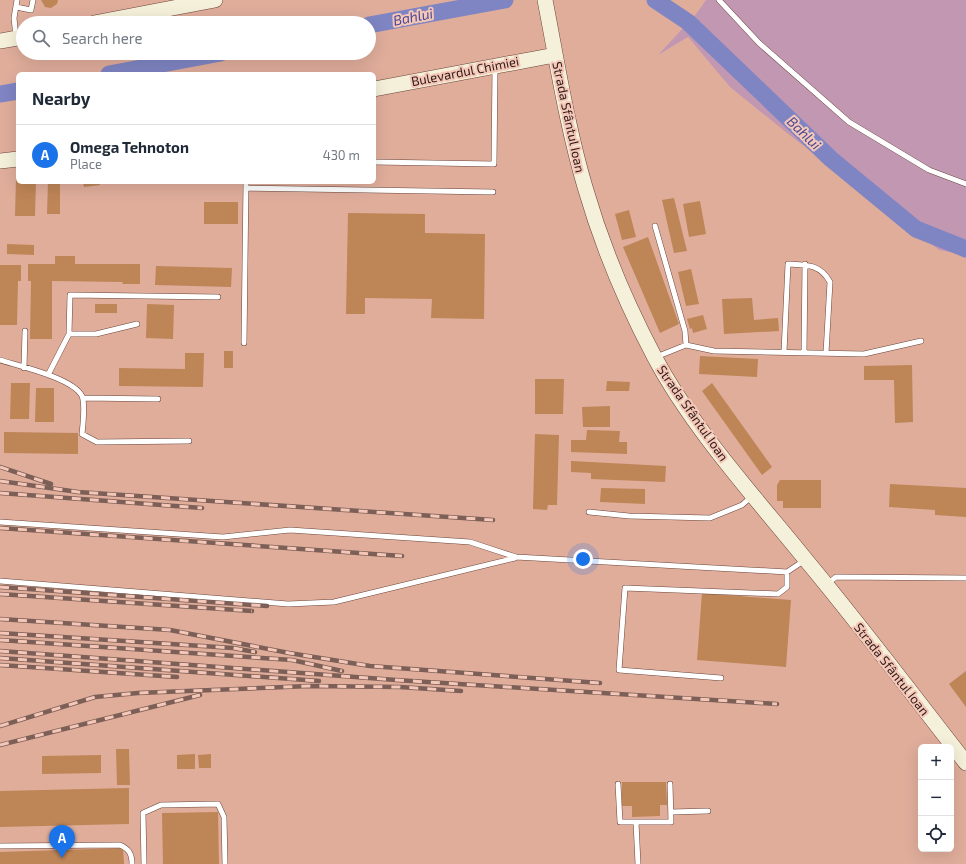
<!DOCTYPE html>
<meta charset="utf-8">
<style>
body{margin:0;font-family:"Exo 2",sans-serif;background:#f2f2f3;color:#1f2937}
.controls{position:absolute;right:12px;bottom:12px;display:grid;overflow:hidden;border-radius:6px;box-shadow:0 4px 16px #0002}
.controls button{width:36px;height:36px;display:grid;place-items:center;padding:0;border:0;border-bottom:1px solid #e0e1e3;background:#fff;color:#1f2937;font:20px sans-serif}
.you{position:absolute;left:583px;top:559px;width:14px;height:14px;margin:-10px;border:3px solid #fff;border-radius:50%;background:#1a73e8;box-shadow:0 0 0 6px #1a73e833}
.badge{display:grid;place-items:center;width:26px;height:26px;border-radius:50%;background:#1a73e8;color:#fff;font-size:13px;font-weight:700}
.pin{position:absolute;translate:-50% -33px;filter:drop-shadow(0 1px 2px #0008)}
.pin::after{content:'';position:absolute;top:21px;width:14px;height:12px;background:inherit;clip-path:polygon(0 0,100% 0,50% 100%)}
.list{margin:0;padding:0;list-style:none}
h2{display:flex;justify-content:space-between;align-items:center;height:52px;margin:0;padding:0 16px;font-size:17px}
h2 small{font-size:13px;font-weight:400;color:#747a83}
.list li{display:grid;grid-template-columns:26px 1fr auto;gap:12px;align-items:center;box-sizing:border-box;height:60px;padding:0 16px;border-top:1px solid #e0e1e3}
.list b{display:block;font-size:15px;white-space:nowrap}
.list p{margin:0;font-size:13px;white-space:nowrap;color:#747a83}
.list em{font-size:13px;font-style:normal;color:#747a83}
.icon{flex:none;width:22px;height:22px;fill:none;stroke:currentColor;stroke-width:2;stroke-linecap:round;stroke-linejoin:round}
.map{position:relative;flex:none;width:966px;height:864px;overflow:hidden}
.search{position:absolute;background:#fff;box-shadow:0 4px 16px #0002;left:16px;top:16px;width:360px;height:44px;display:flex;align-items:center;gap:10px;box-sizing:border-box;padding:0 14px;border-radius:22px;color:#747a83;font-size:15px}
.panel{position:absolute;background:#fff;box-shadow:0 4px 16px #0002;left:16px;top:72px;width:360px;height:112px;border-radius:6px}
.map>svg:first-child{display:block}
</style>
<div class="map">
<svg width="966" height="864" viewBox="0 0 966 864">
<rect width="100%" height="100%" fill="#e7baab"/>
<!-- built -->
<path fill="#e0ad9b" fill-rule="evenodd" d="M0 0H706L696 14 659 54 688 37 730 87 939 250 966 255V864H0ZM23 23H369V53H23ZM18 74H374V182H18ZM921 747H951V849H921Z"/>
<!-- green -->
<path fill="#c197b2" d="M706 0H966V255L939 250 787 133 730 87 688 37 658 55 696 14Z"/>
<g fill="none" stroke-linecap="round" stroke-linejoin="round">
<!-- river -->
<path stroke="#7f85c3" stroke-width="17" d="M655 0 688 22 831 159 916 229 966 249
M369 25 505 0
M109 74 221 53
M0 94 18 91"/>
</g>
<!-- building -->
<path fill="#be8557" d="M41 0H58L57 4 51 8 45 7Z
M16 178H18V182H36L35 216H15Z
M48 182H60V214H47Z
M83 182H99L100 185 84 187Z
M674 198 687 251 674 253 662 200Z
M700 201 706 234 689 237 683 204Z
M204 202H238V224H204Z
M629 210 636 237 622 240 615 214Z
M348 213 425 214V233L485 234 484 319 431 318 432 299 365 298V314H346Z
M648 237 679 324 660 333 623 247Z
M7 244 34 245V255L7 254Z
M55 256H75V264H140V284H122L123 282 52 281V339H30L31 281H28V264H55Z
M0 265H21V281H18L17 325H0Z
M156 266 232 268 231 287 155 285Z
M691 269 699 304 686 306 678 272Z
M752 298 754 320 778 318 779 331 724 334 722 299Z
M95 304H117V313H95Z
M147 304 174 305 173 339 146 338Z
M703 315 707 329 693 333 692 328 690 329 687 319Z
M224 351H233V368H224Z
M185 353H204L203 387 119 386V368L185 369Z
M700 356 758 359 757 377 699 374Z
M912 365 913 422 895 423 894 380H864V366Z
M535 379H564L563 414H535Z
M607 381 630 382 629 391H606Z
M11 383H30L29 419H10Z
M712 383 772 467 762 475 702 391Z
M36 388H54V422H35Z
M610 406V427H583L582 407Z
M587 430 620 431 619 442H627V454L571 452V440H586Z
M4 432 78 433V454L4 453Z
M535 434 559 435 557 505H548L547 510 533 509Z
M571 461 666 466 665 482 591 479V473L571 472Z
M780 480H821V508H783V501H777V485Z
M890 484 966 488V517L935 515V510L889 507Z
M601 488 645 489V504L600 502Z
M702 593 791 600 786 667 697 660Z
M966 671V707L949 684Z
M116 749H129L130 785H117Z
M195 754V769H177V755Z
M211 754V768H199L198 755Z
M101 755V773L42 774V756Z
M622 782H666L667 805H660V816L632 817V806H622Z
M129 788V824L0 827V791Z
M218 812 219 864H163L162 813Z
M123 848 124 864H0V852Z"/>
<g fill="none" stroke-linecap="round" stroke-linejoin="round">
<!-- lane casing -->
<g stroke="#6a4438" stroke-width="6">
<path id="lane" d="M719 0 759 43 849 122 929 170 966 184
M16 7 31 10 33 0
M16 37 14 18 17 0
M374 162 494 164 495 68
M246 188 493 192
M655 226 685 331 686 345
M69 334H96L137 324
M244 343 246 182
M784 352 788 264C807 265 820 264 830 282L826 353
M804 353 805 264
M656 357 686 345 714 351 864 354 921 341
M0 360C19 366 73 378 82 396 85 403 83 425 82 434L97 442 189 441
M24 368 25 331
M48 375 69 334 70 295 218 297
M83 398 158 399
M589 512 629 516 710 518 742 505 751 497
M0 522 223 537 290 530 470 542 516 557 787 572
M0 581 288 604 334 602 515 558
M827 584 836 577 966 578
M721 678 619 670 625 588 778 594 787 587V572L805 560
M618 784 620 822H671L670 784
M671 812 708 811
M636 822 638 864
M0 846 120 845C129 849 132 854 132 864
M144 864 143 813 161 805 218 804 224 817 225 864"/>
</g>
<!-- secondary casing -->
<g stroke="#6a4438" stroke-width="16">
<path id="secondary" d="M545 0C557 62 567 126 585 187 602 246 626 303 654 356 692 428 755 497 806 560 861 626 913 695 966 763
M94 23 215 0
M0 41 23 37
M374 89 555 55
M0 161 18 159"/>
</g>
<!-- lane -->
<use href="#lane" stroke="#fff" stroke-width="5"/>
<!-- secondary -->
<use href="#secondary" stroke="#f4f0d9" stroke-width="15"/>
<!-- rail casing -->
<g stroke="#7c5f56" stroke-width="4.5">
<path id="rail" d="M0 467 51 484
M0 481 78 492 493 520
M0 493 202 508
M0 528 402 556
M0 587 267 606
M0 594 252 611
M0 619 170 630 289 653 370 666 600 683
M0 633 233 648 255 652
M0 640 292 660 342 671
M0 651 396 680 777 704
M0 658 319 681
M0 665 177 677
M0 726 95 697 138 693 310 686 400 687 461 691
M0 745 200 695"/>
</g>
<!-- rail -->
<use href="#rail" stroke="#f5c7b8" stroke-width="3" stroke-dasharray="9" stroke-linecap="butt"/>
</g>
<g text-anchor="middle" stroke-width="4" stroke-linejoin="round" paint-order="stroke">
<!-- street labels -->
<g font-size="13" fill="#2d1c17" stroke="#f5c7b8">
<text transform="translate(465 71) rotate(-11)" y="5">Bulevardul Chimiei</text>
<text transform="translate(569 117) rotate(78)" y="5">Strada Sfântul Ioan</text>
<text transform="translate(693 413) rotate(55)" y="5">Strada Sfântul Ioan</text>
<text transform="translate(892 669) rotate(52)" y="5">Strada Sfântul Ioan</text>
</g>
<!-- water labels -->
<g font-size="14" font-style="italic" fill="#474895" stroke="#f5c7b8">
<text transform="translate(413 17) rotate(-11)" y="5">Bahlui</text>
<text transform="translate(804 133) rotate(44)" y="5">Bahlui</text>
</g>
</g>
</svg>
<div class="controls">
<button>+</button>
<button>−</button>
<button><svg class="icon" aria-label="locate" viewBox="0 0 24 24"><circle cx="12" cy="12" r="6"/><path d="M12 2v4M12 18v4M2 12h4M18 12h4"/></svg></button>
</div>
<div class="you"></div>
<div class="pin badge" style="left:62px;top:858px">A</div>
<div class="search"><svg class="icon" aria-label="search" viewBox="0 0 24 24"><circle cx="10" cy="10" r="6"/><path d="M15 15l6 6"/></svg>Search here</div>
<section class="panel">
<h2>Nearby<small></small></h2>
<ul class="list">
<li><span class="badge">A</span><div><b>Omega Tehnoton</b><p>Place</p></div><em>430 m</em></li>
</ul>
</section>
</div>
